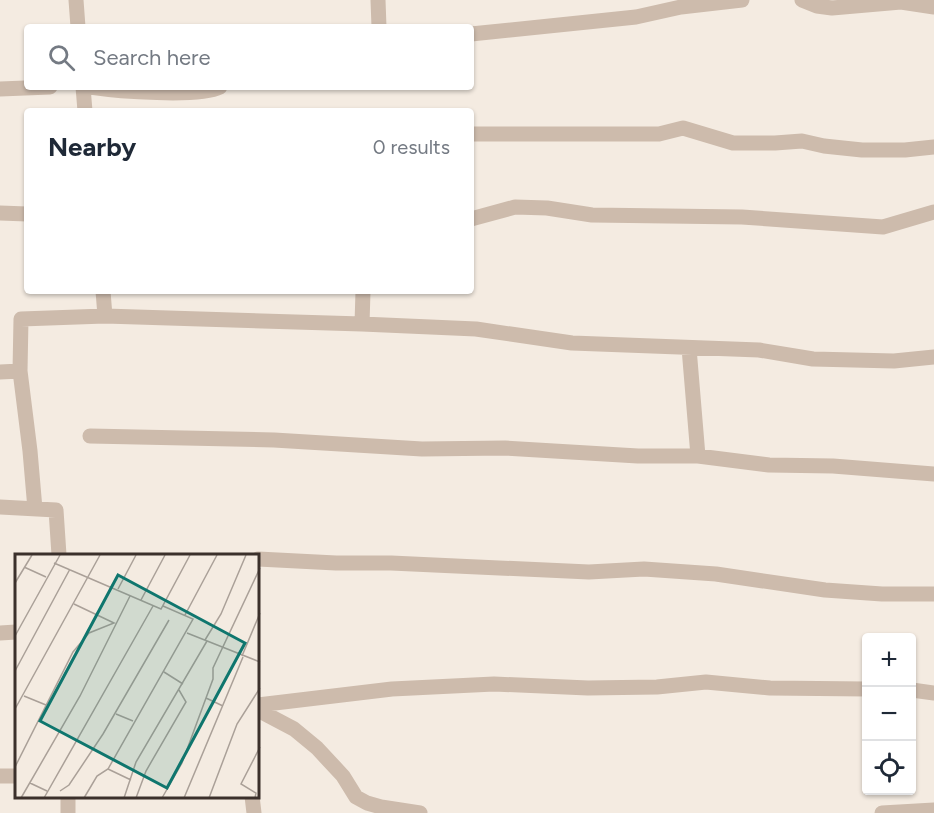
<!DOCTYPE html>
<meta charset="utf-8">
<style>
body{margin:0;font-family:Figtree,sans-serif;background:#f6f6f7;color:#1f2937}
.controls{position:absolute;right:18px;bottom:18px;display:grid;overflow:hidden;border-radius:6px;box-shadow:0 2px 4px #0004}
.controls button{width:54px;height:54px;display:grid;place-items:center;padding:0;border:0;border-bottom:2px solid #e0e1e3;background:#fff;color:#1f2937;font:30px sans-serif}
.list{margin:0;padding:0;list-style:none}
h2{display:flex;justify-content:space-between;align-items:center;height:78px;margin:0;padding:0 24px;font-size:26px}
h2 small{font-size:20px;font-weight:400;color:#747a83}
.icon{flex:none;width:33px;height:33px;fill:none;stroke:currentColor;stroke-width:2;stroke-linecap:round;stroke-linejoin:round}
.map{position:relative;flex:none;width:934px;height:813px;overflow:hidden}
.search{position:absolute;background:#fff;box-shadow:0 2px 4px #0004;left:24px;top:24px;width:450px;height:66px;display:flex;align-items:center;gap:15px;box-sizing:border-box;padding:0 21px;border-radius:6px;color:#747a83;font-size:22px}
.panel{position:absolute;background:#fff;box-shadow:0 2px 4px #0004;left:24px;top:108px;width:450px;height:186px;border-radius:6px}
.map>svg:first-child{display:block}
</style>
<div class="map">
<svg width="934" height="813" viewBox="0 0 934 813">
<rect width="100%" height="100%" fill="#f4ebe1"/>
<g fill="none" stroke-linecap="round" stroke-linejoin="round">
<!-- minor -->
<path stroke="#cdbbac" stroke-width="15" d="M76 0 78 27
M378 0 379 27
M802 0 817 6 832 8 901 2 934 7
M471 34 636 17 681 7 742 0
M83 87 85 111
M90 87C117 91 198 98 220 87
M0 89 50 87
M471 134H659L683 128 733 143H775L802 141 824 146 862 150H905L934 147
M0 213 27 214
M471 219 515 207 547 208 592 215 742 217 883 227 934 212
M103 291 105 316
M362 324 363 291
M689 348 698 456
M0 372 20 371
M90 436 274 440 422 449 505 448 638 456H698L769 465 833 466 934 474
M0 507 56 510 59 555
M35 509 30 451 20 371 21 319 105 316 362 324 476 329 572 343 759 350 813 359 894 361 934 357
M258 559 336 563H391L589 572 644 569 716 574 825 590 882 594H934
M0 633 16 632
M912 690 934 693
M258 705 392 689 494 684 588 688 657 687 706 682 770 688 866 689
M258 710 294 729 317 748 343 776 356 797 367 803 381 807 420 813
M0 776H16
M68 796V813
M252 796 254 813
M882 813 934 810"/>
</g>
<!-- overview -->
<g transform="translate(15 554)">
<rect width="244" height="244" fill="#f4ebe1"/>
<path fill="none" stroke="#aaa098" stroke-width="1.5" d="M39 9 146 55 175 1M9 13 31 23M0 29 17 1M103 35 121 1M126 46 150 1M170 61 202 1M172 79 245 108M0 82 45 1M190 86 206 60 231 1M227 102 245 59M0 117 55 15M149 118 168 130M9 142 31 151M191 144 208 152M0 155 85 1M101 160 118 167M0 213 58 98 74 79 99 69 59 50M93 215 116 226M15 229 32 237M45 237 54 231 88 180 154 66M6 244 65 142 115 42M29 244 138 52M69 244 82 222 93 215 178 65 148 52M109 244 121 208 192 87M121 244 131 217 171 148 164 136M147 244 167 209 198 125V114L245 14M169 244 228 103M194 244 222 170 245 134M240 244 241 239 226 230 245 193"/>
<path fill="#0f766e" fill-opacity="0.15" stroke="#0f766e" stroke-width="3" d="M103 21 230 89 152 234 25 167Z"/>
<rect width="244" height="244" fill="none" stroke="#3b302b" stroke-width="3"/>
</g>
</svg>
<div class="controls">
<button>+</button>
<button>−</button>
<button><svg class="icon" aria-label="locate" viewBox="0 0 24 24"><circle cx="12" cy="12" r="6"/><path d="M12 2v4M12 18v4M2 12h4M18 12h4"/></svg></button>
</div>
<div class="search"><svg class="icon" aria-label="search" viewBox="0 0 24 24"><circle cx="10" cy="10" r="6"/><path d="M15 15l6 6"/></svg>Search here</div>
<section class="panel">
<h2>Nearby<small>0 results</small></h2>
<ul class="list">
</ul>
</section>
</div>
